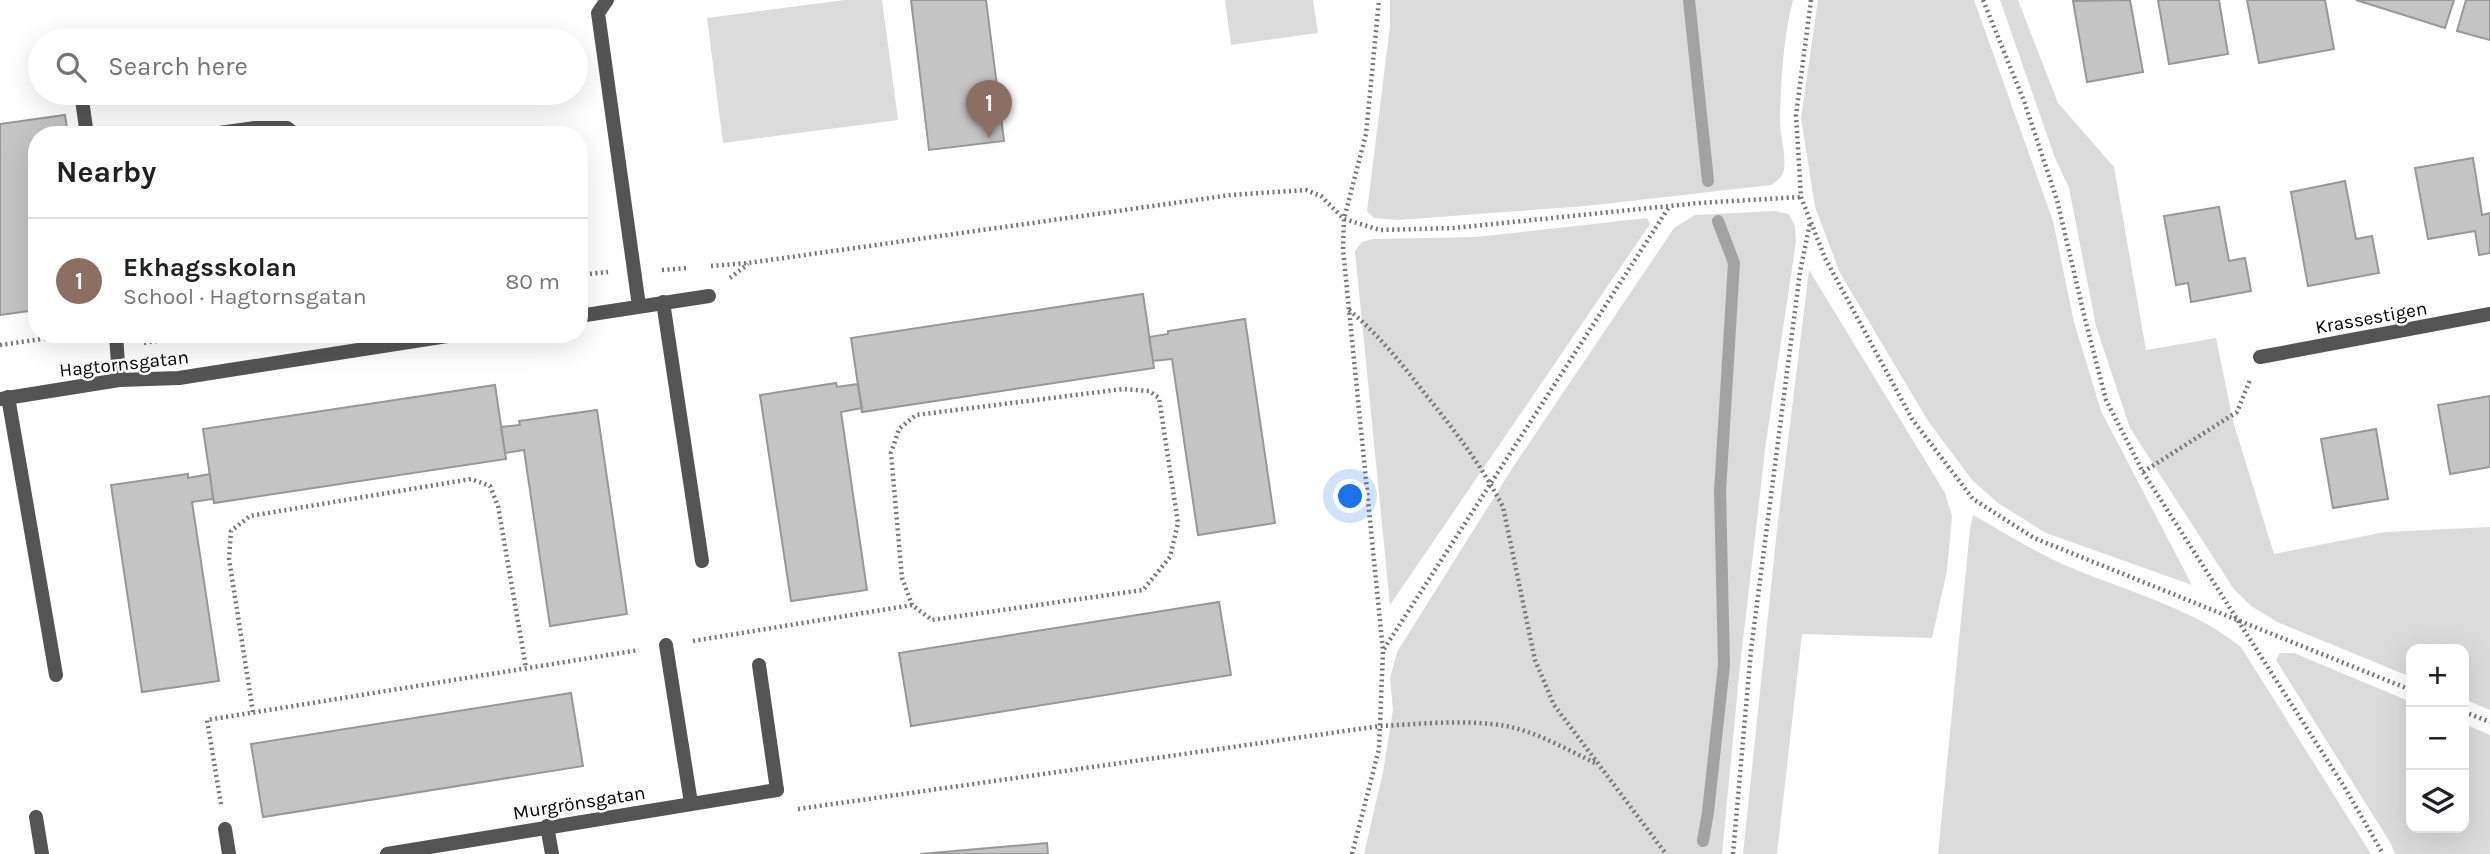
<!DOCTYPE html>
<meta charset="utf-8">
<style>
body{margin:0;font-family:Karla,sans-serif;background:#f6f6f6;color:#202124}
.controls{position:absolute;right:21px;bottom:21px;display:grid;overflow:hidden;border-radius:14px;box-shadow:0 7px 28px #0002}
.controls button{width:63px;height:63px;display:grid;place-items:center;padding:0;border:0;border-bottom:2px solid #e0e0e0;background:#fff;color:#202124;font:35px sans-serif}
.you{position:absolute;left:1351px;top:497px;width:24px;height:24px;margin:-18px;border:5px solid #fff;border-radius:50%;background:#1a73e8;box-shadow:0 0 0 10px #1a73e833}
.badge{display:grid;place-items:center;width:46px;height:46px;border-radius:50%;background:#b45309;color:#fff;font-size:23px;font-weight:700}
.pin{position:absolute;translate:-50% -58px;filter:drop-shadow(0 2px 4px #0008)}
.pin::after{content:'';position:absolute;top:37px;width:24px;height:21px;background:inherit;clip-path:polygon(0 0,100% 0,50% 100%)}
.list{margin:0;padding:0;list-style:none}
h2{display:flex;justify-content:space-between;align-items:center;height:91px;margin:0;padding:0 28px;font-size:30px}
h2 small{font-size:23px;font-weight:400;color:#757577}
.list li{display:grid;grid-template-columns:46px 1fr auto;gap:21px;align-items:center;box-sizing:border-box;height:126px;padding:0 28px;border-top:2px solid #e0e0e0}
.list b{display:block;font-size:26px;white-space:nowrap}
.list p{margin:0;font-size:23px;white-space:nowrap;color:#757577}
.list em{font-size:23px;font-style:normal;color:#757577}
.icon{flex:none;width:38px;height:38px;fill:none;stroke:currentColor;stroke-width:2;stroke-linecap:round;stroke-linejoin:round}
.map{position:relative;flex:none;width:2490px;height:854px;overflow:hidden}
.search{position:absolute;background:#fff;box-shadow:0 7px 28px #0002;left:28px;top:28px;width:560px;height:77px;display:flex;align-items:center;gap:18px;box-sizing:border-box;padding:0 24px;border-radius:38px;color:#757577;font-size:26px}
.panel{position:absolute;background:#fff;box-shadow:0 7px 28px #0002;left:28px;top:126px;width:560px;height:217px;border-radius:28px}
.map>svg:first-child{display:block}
</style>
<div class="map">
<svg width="2490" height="854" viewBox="0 0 2490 854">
<rect width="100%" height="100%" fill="#fff"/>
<!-- green -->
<path fill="#dbdbdb" d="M845 0H882L898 120 723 143 707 18Z
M1225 0H1313L1318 33 1231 45Z
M1390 0H1793C1783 38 1781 80 1780 120 1780 135 1786 153 1784 169 1783 177 1777 181 1771 185L1586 206 1398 220 1374 218 1367 211 1390 26Z
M1818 0H1974L2053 221 2074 322 2101 411 2192 585 2046 533 1998 503 1972 480 1928 421 1840 273 1815 207 1801 118Z
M2000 0H2018L2058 103 2114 167 2146 350 2216 338 2233 421 2274 554 2385 532 2490 527V710L2464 699V649H2411V677L2277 622 2251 606 2233 588 2130 428 2096 326 2069 188 2055 158Z
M1775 211 1789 214 1795 226 1796 242 1766 442 1740 666 1722 854H1364L1383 772 1393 710 1390 678 1397 652 1513 467 1674 228 1695 215Z
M1647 218 1650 224 1390 605 1355 251 1362 242 1373 239 1476 237Z
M1809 270 1945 493 1952 516 1947 571 1932 638 1802 634 1777 854H1743L1777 530Z
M1973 515C2005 533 2038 554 2072 568 2128 592 2193 608 2241 647L2371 854H1938L1970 529Z
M2280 653H2294L2411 702V828H2464V724L2490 735V854H2395L2391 844 2276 660Z"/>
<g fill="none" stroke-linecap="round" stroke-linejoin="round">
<!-- stream -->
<path stroke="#a2a2a2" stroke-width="12" d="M1689 0 1708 181
M1703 841 1708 812 1724 665 1720 491 1734 263 1718 221"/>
</g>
<!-- building -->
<path fill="#c4c4c4" stroke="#989898" stroke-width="2" d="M911 0H986L1004 141 929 150Z
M2130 0 2143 72 2087 82 2073 1Z
M2158 0H2219L2228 54 2169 64Z
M2247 0H2325L2334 49 2259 63Z
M2356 0H2454L2445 28Z
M2466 0H2490V40L2457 31Z
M65 115 68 135H37V310L0 315V124Z
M2473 158 2482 215 2490 213V253L2479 255 2475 231 2428 239 2415 168Z
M2345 181 2356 239 2372 236 2379 273 2308 286 2291 192Z
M2219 207 2229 261 2245 258 2251 291 2191 302 2188 283 2176 285 2164 216Z
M1143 294 1154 368 862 412 851 338Z
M1245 319 1275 523 1198 535 1172 359 1153 361 1149 337 1168 334V331Z
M836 383 837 387 858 384 862 408 841 412 867 590 791 601 760 395Z
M495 385 506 459 214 503 203 429Z
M2490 396V467L2450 474 2438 405Z
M597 410 627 614 550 626 524 450 505 453 501 427 520 425 519 421Z
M2376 429 2388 499 2333 508 2321 439Z
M188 474V478L210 474 213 499 192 502 219 681 142 692 111 485Z
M1219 602 1231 675 911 726 899 653Z
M571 693 583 766 263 817 251 744Z
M1047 843 1048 854H920Z"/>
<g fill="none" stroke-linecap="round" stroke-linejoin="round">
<!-- path -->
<path stroke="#767676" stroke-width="4.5" stroke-dasharray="2 3.5" stroke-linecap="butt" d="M1811 0 1796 115 1801 197 1825 258 1912 419 1973 499 2034 538 2411 690
M1983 0 2024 101 2057 200 2085 319 2106 400 2143 472 2345 788 2383 854
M711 266 748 263 1231 195 1306 190 1321 196 1344 219 1380 230 1454 228 1699 203 1801 197
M662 270 688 268
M579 275 608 272
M730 278 748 264
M1349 310C1379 335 1402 364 1426 395 1455 431 1482 466 1503 507L1535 660 1554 705 1666 854
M144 343 201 334
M0 345 77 334
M2143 472 2237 412 2250 380
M693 641 912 605 932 620 1143 590 1170 557 1178 523 1159 398 1149 391 1123 389 916 415 899 429 891 453 902 578 912 605
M1384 649 1669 207
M253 712 229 559 231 531 250 516 471 479 490 486 498 506 526 668
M2464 712 2490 722
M221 804 207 720 639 650
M798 809 1380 726C1421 724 1465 719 1506 726 1537 732 1568 750 1597 764
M1352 854 1379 749 1383 651 1343 249 1344 219 1366 134 1379 0
M1733 854 1751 650 1800 272 1810 223"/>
<!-- service -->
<path stroke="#545454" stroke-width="14" d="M81 93 87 135
M205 135 255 128H287L296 135
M663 302 702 561
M116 334 119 380
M8 397 56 675
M666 645 691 803
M759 665 777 790
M36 817 42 854
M547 826 552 854
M225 829 229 854"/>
<!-- minor -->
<path stroke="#545454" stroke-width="14" d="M607 0 598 13 639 306
M579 316 709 296
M2260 357 2490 314
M0 399 119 380 179 378 460 334
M387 854 777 790"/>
</g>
<g text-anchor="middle" stroke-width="5" stroke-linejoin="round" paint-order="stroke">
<!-- street labels -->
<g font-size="19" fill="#000" stroke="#fff">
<text transform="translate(2371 317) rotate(-10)" y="7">Krassestigen</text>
<text transform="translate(124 363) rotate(-6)" y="7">Hagtornsgatan</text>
<text transform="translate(579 802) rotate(-9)" y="7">Murgrönsgatan</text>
</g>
</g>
</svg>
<div class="controls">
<button>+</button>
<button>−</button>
<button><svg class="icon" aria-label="layers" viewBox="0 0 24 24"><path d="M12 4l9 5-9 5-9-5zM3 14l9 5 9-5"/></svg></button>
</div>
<div class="you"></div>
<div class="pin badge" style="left:989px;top:138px;background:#8d6e63">1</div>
<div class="search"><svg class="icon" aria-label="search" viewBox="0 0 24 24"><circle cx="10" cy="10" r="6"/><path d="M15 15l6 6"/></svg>Search here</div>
<section class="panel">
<h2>Nearby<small></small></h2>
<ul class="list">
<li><span class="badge" style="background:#8d6e63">1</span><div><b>Ekhagsskolan</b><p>School · Hagtornsgatan</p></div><em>80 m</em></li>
</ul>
</section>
</div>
